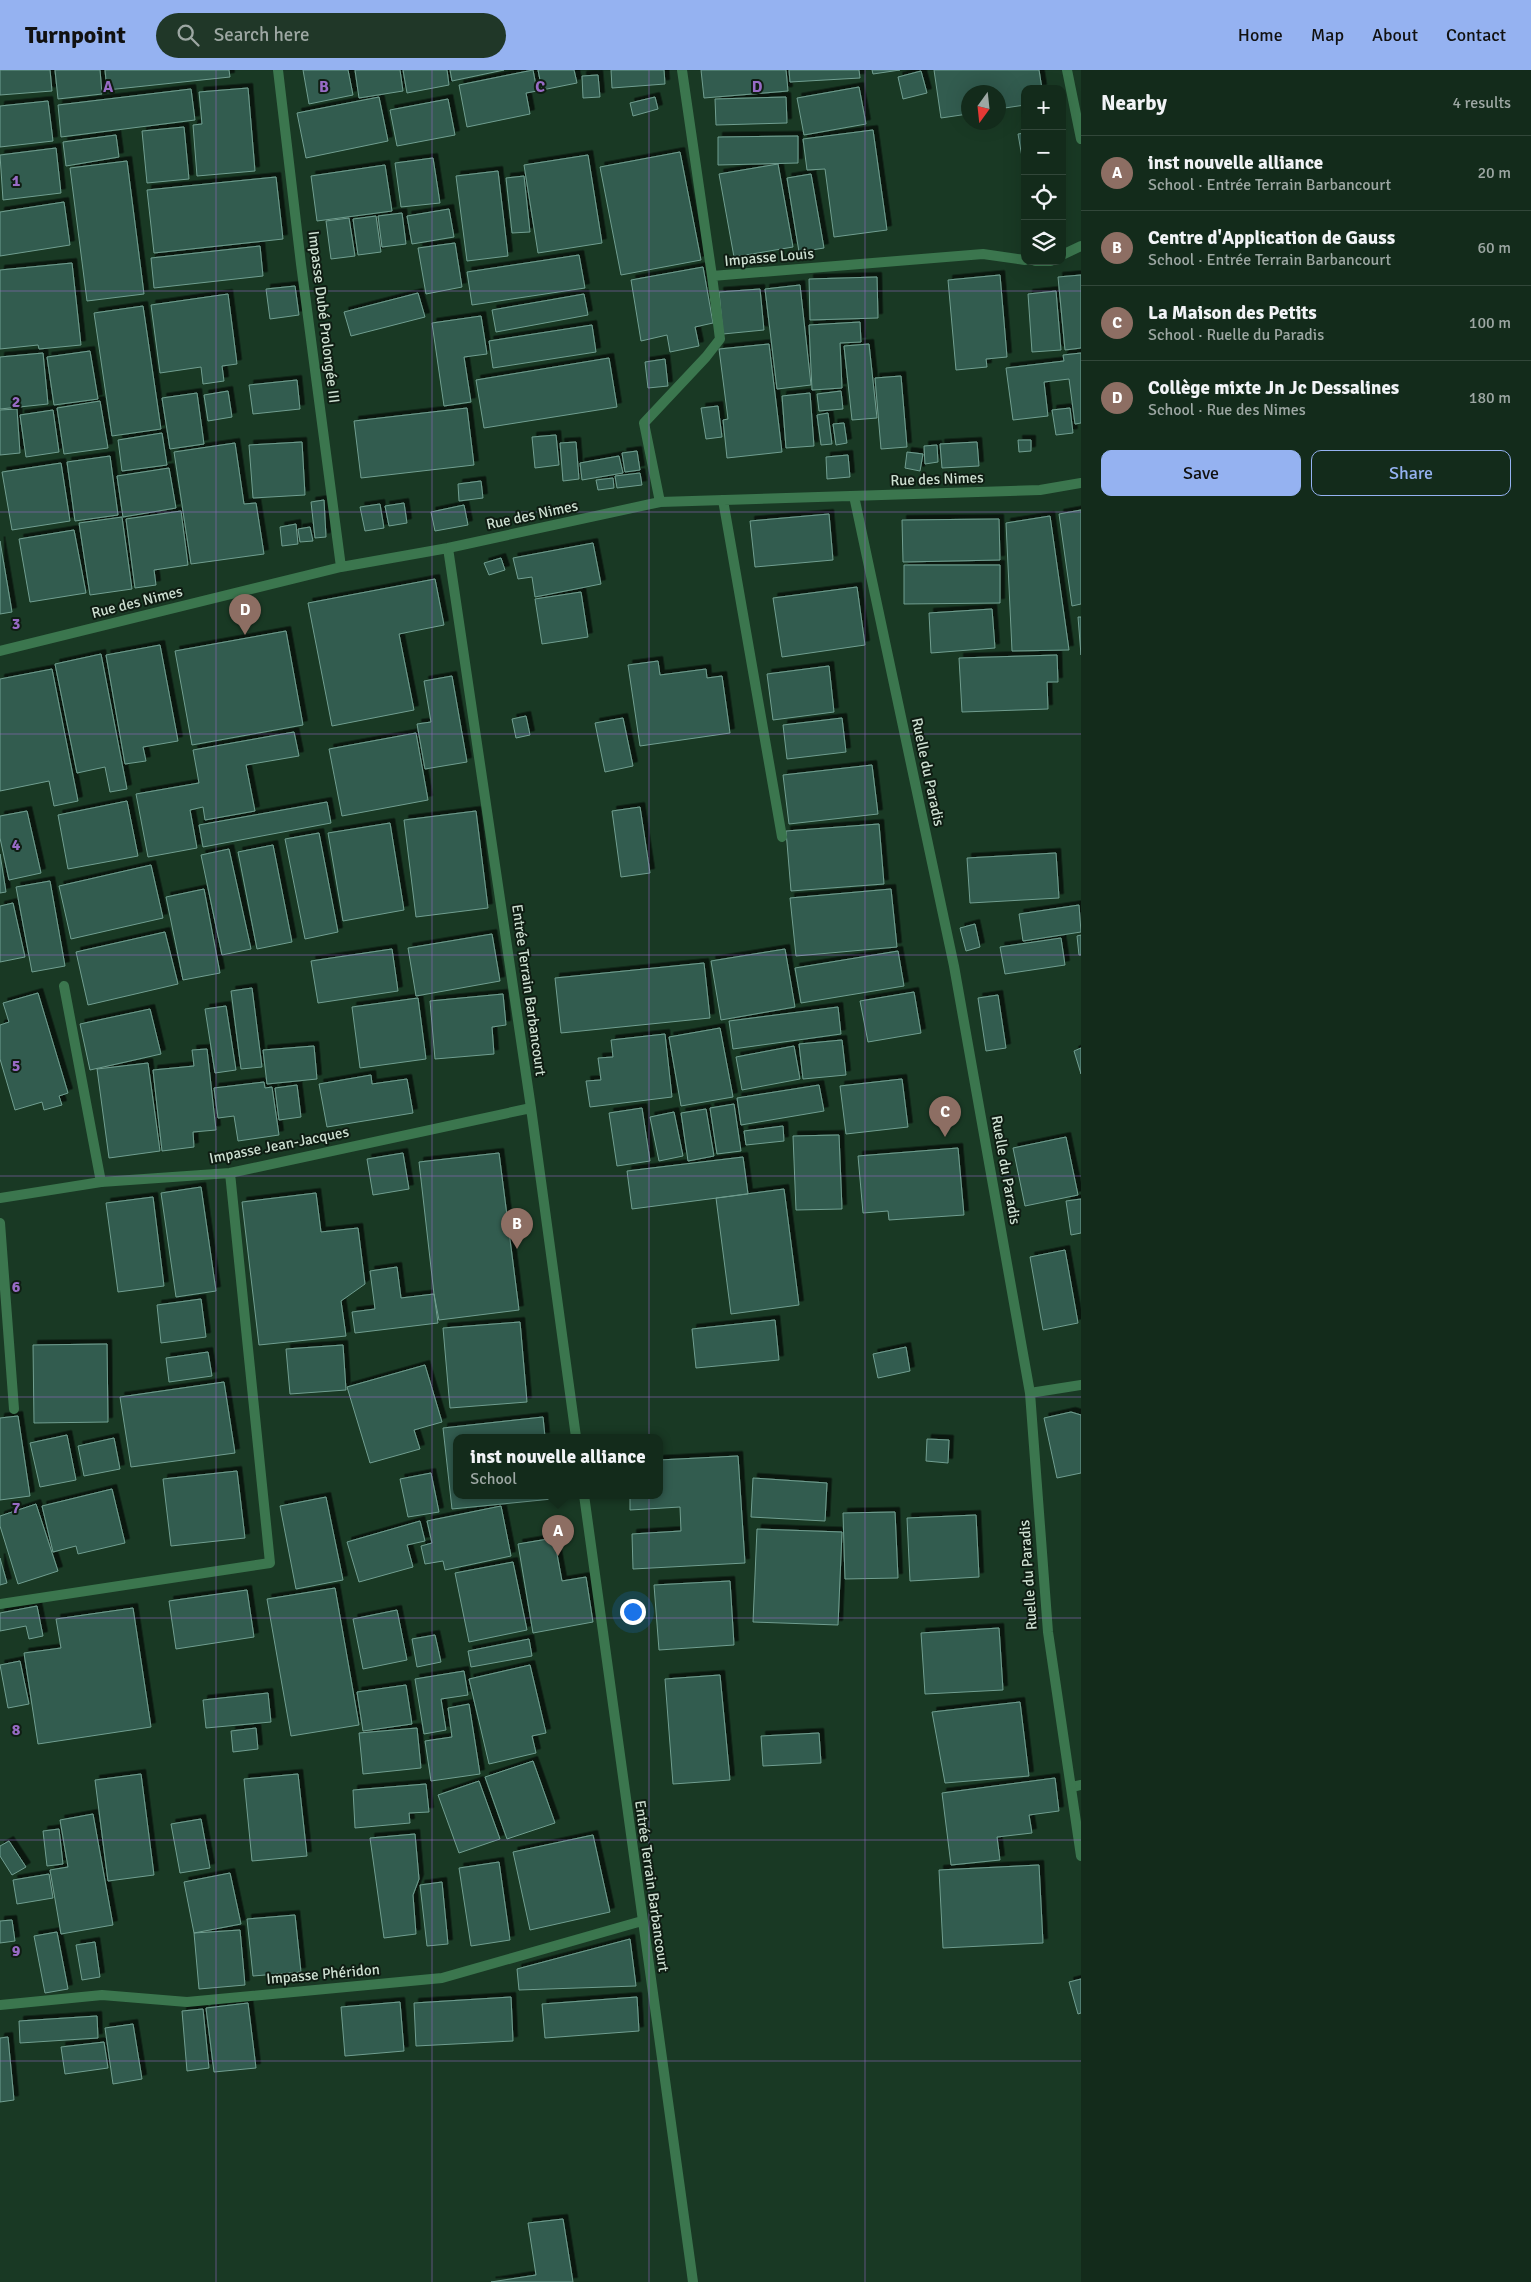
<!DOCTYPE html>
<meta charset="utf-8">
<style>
body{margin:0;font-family:Signika,sans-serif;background:#203728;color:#f1f3f6}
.controls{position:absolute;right:15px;top:15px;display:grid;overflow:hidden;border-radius:10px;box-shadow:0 5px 20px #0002}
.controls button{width:45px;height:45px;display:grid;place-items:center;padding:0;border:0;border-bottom:1px solid #32473a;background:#132b1b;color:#f1f3f6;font:25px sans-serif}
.compass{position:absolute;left:961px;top:15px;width:45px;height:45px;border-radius:50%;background:#132b1b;box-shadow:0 5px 20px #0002;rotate:195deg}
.you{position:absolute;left:632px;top:1541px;width:18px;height:18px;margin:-12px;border:4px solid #fff;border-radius:50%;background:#1a73e8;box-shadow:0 0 0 8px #1a73e833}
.badge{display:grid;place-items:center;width:32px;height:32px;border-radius:50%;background:#95b2f1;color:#fff;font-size:16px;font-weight:700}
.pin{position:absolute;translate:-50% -41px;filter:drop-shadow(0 1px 2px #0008)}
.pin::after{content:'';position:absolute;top:26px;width:18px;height:15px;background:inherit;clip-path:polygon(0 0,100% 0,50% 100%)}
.popup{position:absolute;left:453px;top:1364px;width:210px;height:65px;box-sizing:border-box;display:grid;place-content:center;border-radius:10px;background:#132b1b;filter:drop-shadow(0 1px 4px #0005);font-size:16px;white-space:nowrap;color:#9da7a3}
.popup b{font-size:19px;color:#f1f3f6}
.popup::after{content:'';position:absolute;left:50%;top:100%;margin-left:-10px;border:10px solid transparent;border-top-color:#132b1b}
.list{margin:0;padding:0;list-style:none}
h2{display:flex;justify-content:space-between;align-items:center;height:65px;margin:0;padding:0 20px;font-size:21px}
h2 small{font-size:16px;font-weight:400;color:#9da7a3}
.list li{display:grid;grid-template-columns:32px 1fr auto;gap:15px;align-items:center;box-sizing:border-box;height:75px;padding:0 20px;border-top:1px solid #32473a}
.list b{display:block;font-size:19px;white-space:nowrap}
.list p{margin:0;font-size:16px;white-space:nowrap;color:#9da7a3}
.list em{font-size:16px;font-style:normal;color:#9da7a3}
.actions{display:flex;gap:10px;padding:15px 20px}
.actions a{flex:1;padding:11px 0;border:1px solid #95b2f1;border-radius:10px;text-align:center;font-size:18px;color:#95b2f1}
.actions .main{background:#95b2f1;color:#111}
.icon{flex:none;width:28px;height:28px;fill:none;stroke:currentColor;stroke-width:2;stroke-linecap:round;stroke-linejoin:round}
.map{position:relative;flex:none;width:1081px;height:2212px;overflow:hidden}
header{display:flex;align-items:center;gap:30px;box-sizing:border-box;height:70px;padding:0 25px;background:#95b2f1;color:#111}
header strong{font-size:24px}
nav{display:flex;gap:28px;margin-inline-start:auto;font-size:18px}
.search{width:350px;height:45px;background:#203728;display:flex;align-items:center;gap:12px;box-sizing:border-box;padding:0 18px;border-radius:28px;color:#9da7a3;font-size:19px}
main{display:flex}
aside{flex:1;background:#132b1b}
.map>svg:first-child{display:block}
</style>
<header>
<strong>Turnpoint</strong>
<div class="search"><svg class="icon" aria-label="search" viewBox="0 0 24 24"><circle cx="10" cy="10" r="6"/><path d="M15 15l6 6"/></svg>Search here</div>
<nav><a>Home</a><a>Map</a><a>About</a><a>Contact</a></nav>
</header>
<main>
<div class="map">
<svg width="1081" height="2212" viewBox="0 0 1081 2212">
<defs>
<filter id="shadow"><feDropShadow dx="4.5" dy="-4.5" stdDeviation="0" flood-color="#0009"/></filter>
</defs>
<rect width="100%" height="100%" fill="#193924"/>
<!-- building -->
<path fill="#305c4f" stroke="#719e90" filter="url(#shadow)" d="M0 0H50L52 21 0 25Z
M55 0H100L102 24 58 29Z
M105 0H229L230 7 107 20Z
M303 0H348L353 25 309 34Z
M355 0H400L403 21 359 28Z
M403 0H447L449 15 407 23Z
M450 0H504L452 11Z
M533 0 537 21 526 23 530 44 467 57 459 15Z
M538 0H574L577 13 542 20Z
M611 0H664L665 14 612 18Z
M701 0H786L788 21 704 28Z
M789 0H859L860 8 790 12Z
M872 0H900L873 4Z
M934 0H1039L1042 19H1025V35L998 39V22H968V44L941 48Z
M921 1 927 23 903 29 898 7Z
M598 5 600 27 583 28 582 6Z
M859 17 866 54 804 65 797 28Z
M248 18 255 101 197 106 193 55 202 54 199 22Z
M191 19 195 50 61 67 58 35Z
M379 27 388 71 306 88 297 43Z
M655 27 658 39 633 46 630 33Z
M786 27 787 53 716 55 715 29Z
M448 29 455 65 397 76 390 40Z
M48 31 53 71 0 77V36Z
M184 57 189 109 147 113 142 61Z
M873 60 887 160 834 167 825 99 807 100 803 69Z
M1025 63V87H1022L1018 64Z
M116 65 119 87 66 96 63 72Z
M798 66V93L718 95V67Z
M56 78 61 123 3 130 0 85Z
M680 82 701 190 621 205 600 97Z
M588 85 602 173 538 183 524 95Z
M433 88 440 133 401 137 395 93Z
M127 91 144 224 87 231 70 98Z
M778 94 793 177 734 187 719 104Z
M385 95 392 141 317 151 311 106Z
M498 101 508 186 467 191 456 106Z
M811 104 824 178 799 182 787 108Z
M524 106 530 162 512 163 506 108Z
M276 107 283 169 154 183 147 120Z
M64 132 70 175 0 186V142Z
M449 139 454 167 412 174 407 146Z
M402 143 406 174 382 177 378 146Z
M376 146 381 182 358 185 353 149Z
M349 148 355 186 331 189 326 151Z
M455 173 462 217 426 224 418 178Z
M260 176 263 206 154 218 151 188Z
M579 185 585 218 472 235 467 202Z
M72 193 81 275 39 279 38 275 0 279V200Z
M703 197 713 253 695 257 699 276 670 282 667 265 641 271 631 210Z
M1000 205 1007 287 986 289 987 297 956 300 948 210Z
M1081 205V278L1065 280 1058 207Z
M877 207 878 248 810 250 809 209Z
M800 215 811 315 777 319 765 219Z
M295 216 299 245 270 249 266 219Z
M760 219 764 260 723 264 719 222Z
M1056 221 1061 280 1032 282 1028 224Z
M418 223 425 247 351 266 344 242Z
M228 224 237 294 222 296 224 311 203 314 201 297 160 303 151 235Z
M584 224 588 245 496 262 492 240Z
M143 236 161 359 112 366 94 243Z
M481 246 487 284 464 287 471 332 444 336 432 253Z
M860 252 861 272 840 273 842 318 812 320 809 255Z
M592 255 596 282 493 298 489 271Z
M769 274 782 382 727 388 723 350 728 349 719 279Z
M869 274 877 348 852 350 844 276Z
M90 281 98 329 54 335 47 287Z
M43 283 48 334 0 339V287Z
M1081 283V353L1075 354 1069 309 1044 312 1048 346 1013 350 1006 298 1064 291 1063 285Z
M609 288 617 337 484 358 476 310Z
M665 289 668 316 648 318 645 292Z
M901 306 907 377 881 379 875 308Z
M297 310 300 339 253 344 249 315Z
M228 321 232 347 208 351 204 325Z
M841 321 843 339 819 341 817 324Z
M197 323 204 374 170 379 162 328Z
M810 323 814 376 786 378 782 326Z
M100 331 108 378 64 384 57 338Z
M718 336 722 367 706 369 701 338Z
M467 338 474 395 361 408 354 351Z
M1070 338 1073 363 1056 365 1052 340Z
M17 339 20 383 0 385V340Z
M53 340 59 382 26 387 20 345Z
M828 343 832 374 821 375 817 345Z
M844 353 847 373 836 375 833 354Z
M162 363 167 395 122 401 118 370Z
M556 365 559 395 535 398 532 367Z
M1018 370H1031V381L1019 382Z
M302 372 305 425 253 428 249 375Z
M576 372 579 409 563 411 560 373Z
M977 372 979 396 942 398 940 374Z
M235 373 244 434 256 433 264 484 191 494 174 382Z
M937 375 938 392 925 394 924 376Z
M637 381 640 400 625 402 622 383Z
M907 382 923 384 920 401 905 398Z
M848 385 850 407 827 409 826 387Z
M110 386 118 445 75 451 67 392Z
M619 386 623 403 582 410 580 393Z
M61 393 70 451 12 460 2 402Z
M169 398 176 438 123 447 117 406Z
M640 403 642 415 617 418 615 406Z
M613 408 614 418 598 420 596 410Z
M481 411 483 428 459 431 458 414Z
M324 430 326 467 315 468 311 432Z
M404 433 407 453 389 456 385 436Z
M380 434 384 458 365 461 360 437Z
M464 435 468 455 435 461 431 442Z
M1081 440V534L1072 536 1059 444Z
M181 441 188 495 154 500 156 515 135 518 126 449Z
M829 444 833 490 755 497 750 451Z
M1050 446 1069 580 1012 581 1006 453Z
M122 447 132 519 90 525 79 453Z
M999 449 1000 490 903 492 902 450Z
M296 454 298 474 282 476 280 457Z
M310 457 313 471 300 472 298 459Z
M74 460 86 523 30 532 19 469Z
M0 471 12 542 0 544Z
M593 473 601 514 535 527 532 507 518 509 513 488Z
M501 488 505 500 489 505 484 493Z
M904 495H1000V533L904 534Z
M435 509 444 555 399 564 414 640 332 656 308 533Z
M857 517 865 575 782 587 773 528Z
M581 522 588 567 542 574 535 529Z
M992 539 995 578 931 583 929 543Z
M1078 547H1081V585Z
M286 561 303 655 192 675 175 581Z
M160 575 178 671 143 677 146 691 125 694 106 585Z
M101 584 127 719 110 722 105 697 77 703 55 594Z
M1057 585 1058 612H1047L1048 639 962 642 959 588Z
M658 591 660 605 706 599 707 608 722 606 730 663 640 676 628 595Z
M829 596 834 642 773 650 767 604Z
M52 599 78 731 54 736 49 711 0 721V609Z
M452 606 467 692 425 699 417 654 431 652 424 611Z
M526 646 530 665 516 668 512 649Z
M623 648 633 696 605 702 595 653Z
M842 648 846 682 787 689 783 655Z
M294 662 299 686 246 695 255 741 205 750 203 737 190 740 197 778 148 787 136 724 199 713 193 680Z
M416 663 428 730 342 746 329 679Z
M872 695 878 744 789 754 783 705Z
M127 731 138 786 68 799 58 745Z
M327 732 331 753 203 777 199 755Z
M640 737 650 803 621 807 612 741Z
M27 741 41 803 9 810 0 768V746Z
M476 741 488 838 416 847 404 750Z
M390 753 404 840 343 851 328 763Z
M879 754 884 814 791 821 786 761Z
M319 763 338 862 305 869 285 769Z
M273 775 292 872 257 879 238 782Z
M229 779 251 879 222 885 201 785Z
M1056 783 1059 828 970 833 967 788Z
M0 784 6 822 0 823Z
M151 795 163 848 71 869 59 816Z
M50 811 65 896 32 902 16 817Z
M204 819 220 903 183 910 166 827Z
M891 819 897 877 796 886 790 828Z
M13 833 25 887 0 892V836Z
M1079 835 1081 862 1023 871 1019 844Z
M975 854 980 877 966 881 960 858Z
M165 862 178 914 88 935 76 882Z
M492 864 500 911 416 926 408 878Z
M1081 865V885H1079L1077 866Z
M1061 868 1065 895 1005 904 1000 877Z
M392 879 398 921 318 933 311 891Z
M785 879 795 937 721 950 711 891Z
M898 881 904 916 801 933 795 898Z
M704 893 710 948 561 963 555 908Z
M252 918 262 997 241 999 231 921Z
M914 922 921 963 868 972 860 931Z
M38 923 68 1023 59 1026 62 1035 44 1040 42 1032 15 1040 0 989V955L9 952 3 933Z
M503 924 506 955 492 957 494 984 435 989 430 931Z
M998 925 1006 978 986 981 978 928Z
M418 928 426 989 360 998 352 937Z
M226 936 236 1000 215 1003 205 939Z
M838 937 841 964 733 979 729 951Z
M150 939 161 984 90 1000 80 954Z
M720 958 733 1027 681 1036 669 967Z
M665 964 672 1027 590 1037 586 1011 601 1010 598 988 613 987 611 970Z
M842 970 846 1005 803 1009 799 974Z
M314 976 317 1009 267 1014 263 980Z
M794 976 800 1009 742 1020 736 987Z
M1081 978V1004L1074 981Z
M207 979 216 1060 193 1062 194 1077 162 1081 153 1000 194 996 192 980Z
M148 993 160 1081 109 1088 97 999Z
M371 1005 372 1014 407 1009 413 1043 327 1057 319 1014Z
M902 1009 908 1057 846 1064 840 1016Z
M264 1012 265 1018 272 1017 279 1065 238 1071 234 1046 218 1048 214 1018Z
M297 1015 301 1047 279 1050 275 1018Z
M819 1015 824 1041 741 1055 737 1028Z
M734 1034 741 1081 717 1084 710 1038Z
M642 1038 650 1091 617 1096 609 1043Z
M706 1039 714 1086 688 1091 681 1043Z
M674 1042 683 1086 659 1091 650 1047Z
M783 1056 784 1071 746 1075 744 1061Z
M839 1065 842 1139 796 1140 793 1066Z
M1066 1067 1078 1125 1025 1136 1013 1078Z
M958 1078 964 1145 889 1150 888 1141 863 1143 858 1086Z
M403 1083 409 1119 373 1125 367 1089Z
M499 1083 519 1240 439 1250 434 1224 419 1092Z
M743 1087 748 1124 632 1139 627 1101Z
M201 1117 216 1221 176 1227 161 1123Z
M784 1119 799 1235 731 1244 716 1128Z
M316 1123 321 1162 358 1158 365 1214 341 1231 346 1266 259 1275 242 1132Z
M153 1127 164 1216 118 1222 106 1133Z
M1081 1129V1163L1071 1165 1066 1131Z
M1065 1180 1078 1253 1043 1260 1030 1187Z
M397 1197 401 1228 434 1224 438 1253 355 1263 352 1242 375 1239 370 1201Z
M201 1229 206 1267 161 1273 157 1235Z
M775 1250 779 1290 696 1298 692 1259Z
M520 1252 527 1332 450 1338 443 1258Z
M107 1274 108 1352 34 1353 33 1275Z
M343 1275 346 1320 290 1324 286 1279Z
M906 1277 910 1301 878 1308 873 1284Z
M208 1282 212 1306 169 1312 166 1288Z
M425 1295 442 1352 414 1360 420 1379 370 1393 347 1317Z
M224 1312 235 1383 131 1397 120 1327Z
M1071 1342 1081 1345V1403L1057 1408 1044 1348Z
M18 1346 30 1426 0 1430V1348Z
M543 1347 545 1367H457V1425H551L552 1429 452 1439 443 1358Z
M67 1365 76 1410 40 1417 30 1373Z
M114 1368 120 1399 84 1406 78 1376Z
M927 1369 949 1370 948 1393 926 1391Z
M738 1386 745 1493 633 1499 632 1464 681 1461 680 1437 630 1440V1425H659V1390Z
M237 1401 245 1468 171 1476 163 1409Z
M431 1403 439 1442 408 1447 400 1409Z
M753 1408 827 1413 825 1451 751 1447Z
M112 1419 125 1473 78 1484 76 1476 53 1482 42 1436Z
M326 1427 343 1510 296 1519 280 1436Z
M36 1434 58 1501 18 1514 0 1456V1446Z
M501 1436 511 1486 445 1500 443 1491 425 1494 421 1476 432 1473 427 1451Z
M895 1442 898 1508 845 1509 843 1443Z
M976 1445 979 1507 910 1511 907 1448Z
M420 1451 425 1471 407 1475 413 1497 359 1512 347 1472Z
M757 1459 842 1462 838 1555 753 1552Z
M554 1468 562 1511 586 1507 593 1552 533 1563 518 1474Z
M0 1488 7 1513 0 1515Z
M513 1492 527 1560 469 1572 455 1503Z
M730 1511 734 1575 659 1580 654 1515Z
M335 1518 359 1655 291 1666 267 1529Z
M247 1520 254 1567 176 1579 169 1531Z
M37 1536 43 1566 29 1569 26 1556 0 1561V1543Z
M133 1538 151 1657 38 1674 24 1583 61 1578 56 1549Z
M397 1540 407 1590 363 1599 353 1549Z
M999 1558 1003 1620 925 1624 921 1563Z
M435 1565 441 1592 417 1597 412 1569Z
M529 1569 532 1586 471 1597 468 1581Z
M20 1591 29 1634 8 1638 0 1595Z
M530 1595 546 1663 532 1666 536 1683 489 1694 469 1609Z
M464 1601 468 1625 441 1629 446 1660 424 1664 415 1609Z
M720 1605 730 1710 673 1714 665 1609Z
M406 1615 412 1654 363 1661 357 1622Z
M268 1623 271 1652 206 1658 203 1630Z
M1020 1632 1029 1706 945 1713 932 1642Z
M469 1634 480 1704 431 1711 425 1671 452 1667 448 1638Z
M256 1658 258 1679 233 1682 231 1661Z
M417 1658 421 1698 363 1704 359 1663Z
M819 1663 821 1693 763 1696 761 1666Z
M533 1691 555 1753 507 1769 485 1707Z
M141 1704 154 1805 108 1811 95 1710Z
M298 1704 307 1786 252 1791 244 1709Z
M1055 1708 1059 1741 1029 1745 1032 1763 997 1767 1000 1790 951 1795 942 1723Z
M479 1711 500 1769 459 1783 438 1725Z
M426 1714 429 1742 409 1743 410 1753 355 1758 353 1720Z
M93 1744 113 1855 61 1864 50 1800 68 1797 60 1750Z
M201 1749 210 1798 180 1803 171 1754Z
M59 1759 63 1794 47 1796 43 1761Z
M415 1764 419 1809 413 1825 416 1864 384 1868 370 1768Z
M593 1765 610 1842 530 1860 513 1782Z
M9 1771 26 1797 12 1805 0 1786V1776Z
M499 1792 510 1870 471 1876 459 1798Z
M1039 1795 1043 1873 943 1878 939 1800Z
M230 1803 241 1854 194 1863 184 1812Z
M49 1804 53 1828 17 1834 13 1810Z
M442 1812 448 1874 427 1876 420 1815Z
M295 1845 301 1902 253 1906 247 1849Z
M12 1850 15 1871 0 1873V1851Z
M240 1860 245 1915 199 1919 194 1863Z
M57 1862 68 1919 45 1923 34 1866Z
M630 1869 636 1916 519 1920 517 1899Z
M95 1872 100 1907 82 1910 76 1875Z
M1081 1909V1943L1078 1944 1069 1912Z
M511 1927 513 1971 416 1976 414 1933Z
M637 1927 639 1961 545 1968 542 1934Z
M400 1932 404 1981 345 1986 341 1937Z
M248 1933 256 1998 214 2002 206 1938Z
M203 1939 209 1998 187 2001 182 1941Z
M97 1946 98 1968 20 1973 19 1951Z
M133 1954 142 2009 113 2014 105 1958Z
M8 1967 14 2030 0 2032V1968Z
M104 1972 108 1998 65 2004 61 1977Z
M563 2149 573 2212H491L536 2205 528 2153Z"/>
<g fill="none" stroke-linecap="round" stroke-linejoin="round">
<!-- service -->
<path stroke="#3b764e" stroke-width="10" d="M64 916 101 1112
M0 1153 14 1339
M1072 1717 1081 1715"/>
<!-- minor -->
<path stroke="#3b764e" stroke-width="10" d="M278 0 301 194 341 497
M682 0 712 206
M1067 0 1081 69
M1062 185 1081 176
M1035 191H1051
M854 426 954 896 1030 1323 1048 1562 1081 1786
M723 430 782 767
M660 432 644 353 706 287 720 269 712 206 983 184 1025 190
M448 478 531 1038 576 1367
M0 581 341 497 448 478 660 432 1040 420 1081 413
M0 1128 101 1112 230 1103 531 1038
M1030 1323 1081 1315
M584 1425 693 2212
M0 1534 270 1493 230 1103
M0 1935 102 1925 187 1932 442 1908 642 1851"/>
</g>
<!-- grid -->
<path fill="none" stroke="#986bc5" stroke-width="1" stroke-opacity="0.55" d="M216 0V2212M432 0V2212M649 0V2212M865 0V2212M0 221H1081M0 442H1081M0 664H1081M0 885H1081M0 1106H1081M0 1327H1081M0 1548H1081M0 1770H1081M0 1991H1081"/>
<g text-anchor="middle" stroke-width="4" stroke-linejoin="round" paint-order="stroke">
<!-- street labels -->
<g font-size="15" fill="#cddfd1" stroke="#0f1d13">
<text transform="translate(769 187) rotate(-5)" y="5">Impasse Louis</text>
<text transform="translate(324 247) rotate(83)" y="5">Impasse Dubé Prolongée III</text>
<text transform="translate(937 409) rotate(-2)" y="5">Rue des Nimes</text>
<text transform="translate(532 445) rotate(-12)" y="5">Rue des Nimes</text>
<text transform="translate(137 532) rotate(-14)" y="5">Rue des Nimes</text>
<text transform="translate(928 702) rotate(78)" y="5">Ruelle du Paradis</text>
<text transform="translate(529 920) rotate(82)" y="5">Entrée Terrain Barbancourt</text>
<text transform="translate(279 1075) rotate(-11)" y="5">Impasse Jean-Jacques</text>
<text transform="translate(1006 1100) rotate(80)" y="5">Ruelle du Paradis</text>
<text transform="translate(1028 1505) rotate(-94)" y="5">Ruelle du Paradis</text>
<text transform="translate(652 1816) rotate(82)" y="5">Entrée Terrain Barbancourt</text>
<text transform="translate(323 1904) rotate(-5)" y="5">Impasse Phéridon</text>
</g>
</g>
<g font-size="16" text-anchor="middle" font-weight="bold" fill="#986bc5" stroke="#0f1d13" stroke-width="4" stroke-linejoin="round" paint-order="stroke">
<text x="108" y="22">A</text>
<text x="324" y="22">B</text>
<text x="540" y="22">C</text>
<text x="757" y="22">D</text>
<text x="16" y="116">1</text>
<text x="16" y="337">2</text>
<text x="16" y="559">3</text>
<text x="16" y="780">4</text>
<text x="16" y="1001">5</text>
<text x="16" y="1222">6</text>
<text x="16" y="1443">7</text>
<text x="16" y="1665">8</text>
<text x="16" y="1886">9</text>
</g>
</svg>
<div class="controls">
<button>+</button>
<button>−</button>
<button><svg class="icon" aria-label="locate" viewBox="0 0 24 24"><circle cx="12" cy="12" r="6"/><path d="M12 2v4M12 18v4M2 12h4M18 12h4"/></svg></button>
<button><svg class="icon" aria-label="layers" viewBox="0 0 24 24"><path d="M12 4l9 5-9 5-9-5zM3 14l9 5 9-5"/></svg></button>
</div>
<svg class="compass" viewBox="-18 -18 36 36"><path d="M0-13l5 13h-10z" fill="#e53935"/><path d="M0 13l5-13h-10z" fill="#9da7a3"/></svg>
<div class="you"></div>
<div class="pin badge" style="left:558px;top:1486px;background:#8d6e63">A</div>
<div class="popup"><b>inst nouvelle alliance</b>School</div>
<div class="pin badge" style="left:517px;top:1179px;background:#8d6e63">B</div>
<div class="pin badge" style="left:945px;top:1067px;background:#8d6e63">C</div>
<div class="pin badge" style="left:245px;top:565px;background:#8d6e63">D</div>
</div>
<aside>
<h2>Nearby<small>4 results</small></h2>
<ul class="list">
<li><span class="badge" style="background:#8d6e63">A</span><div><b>inst nouvelle alliance</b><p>School · Entrée Terrain Barbancourt</p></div><em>20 m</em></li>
<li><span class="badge" style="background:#8d6e63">B</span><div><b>Centre d'Application de Gauss</b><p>School · Entrée Terrain Barbancourt</p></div><em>60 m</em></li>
<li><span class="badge" style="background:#8d6e63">C</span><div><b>La Maison des Petits</b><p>School · Ruelle du Paradis</p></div><em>100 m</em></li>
<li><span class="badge" style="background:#8d6e63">D</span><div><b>Collège mixte Jn Jc Dessalines</b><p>School · Rue des Nimes</p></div><em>180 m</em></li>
</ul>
<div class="actions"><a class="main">Save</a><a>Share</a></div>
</aside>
</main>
